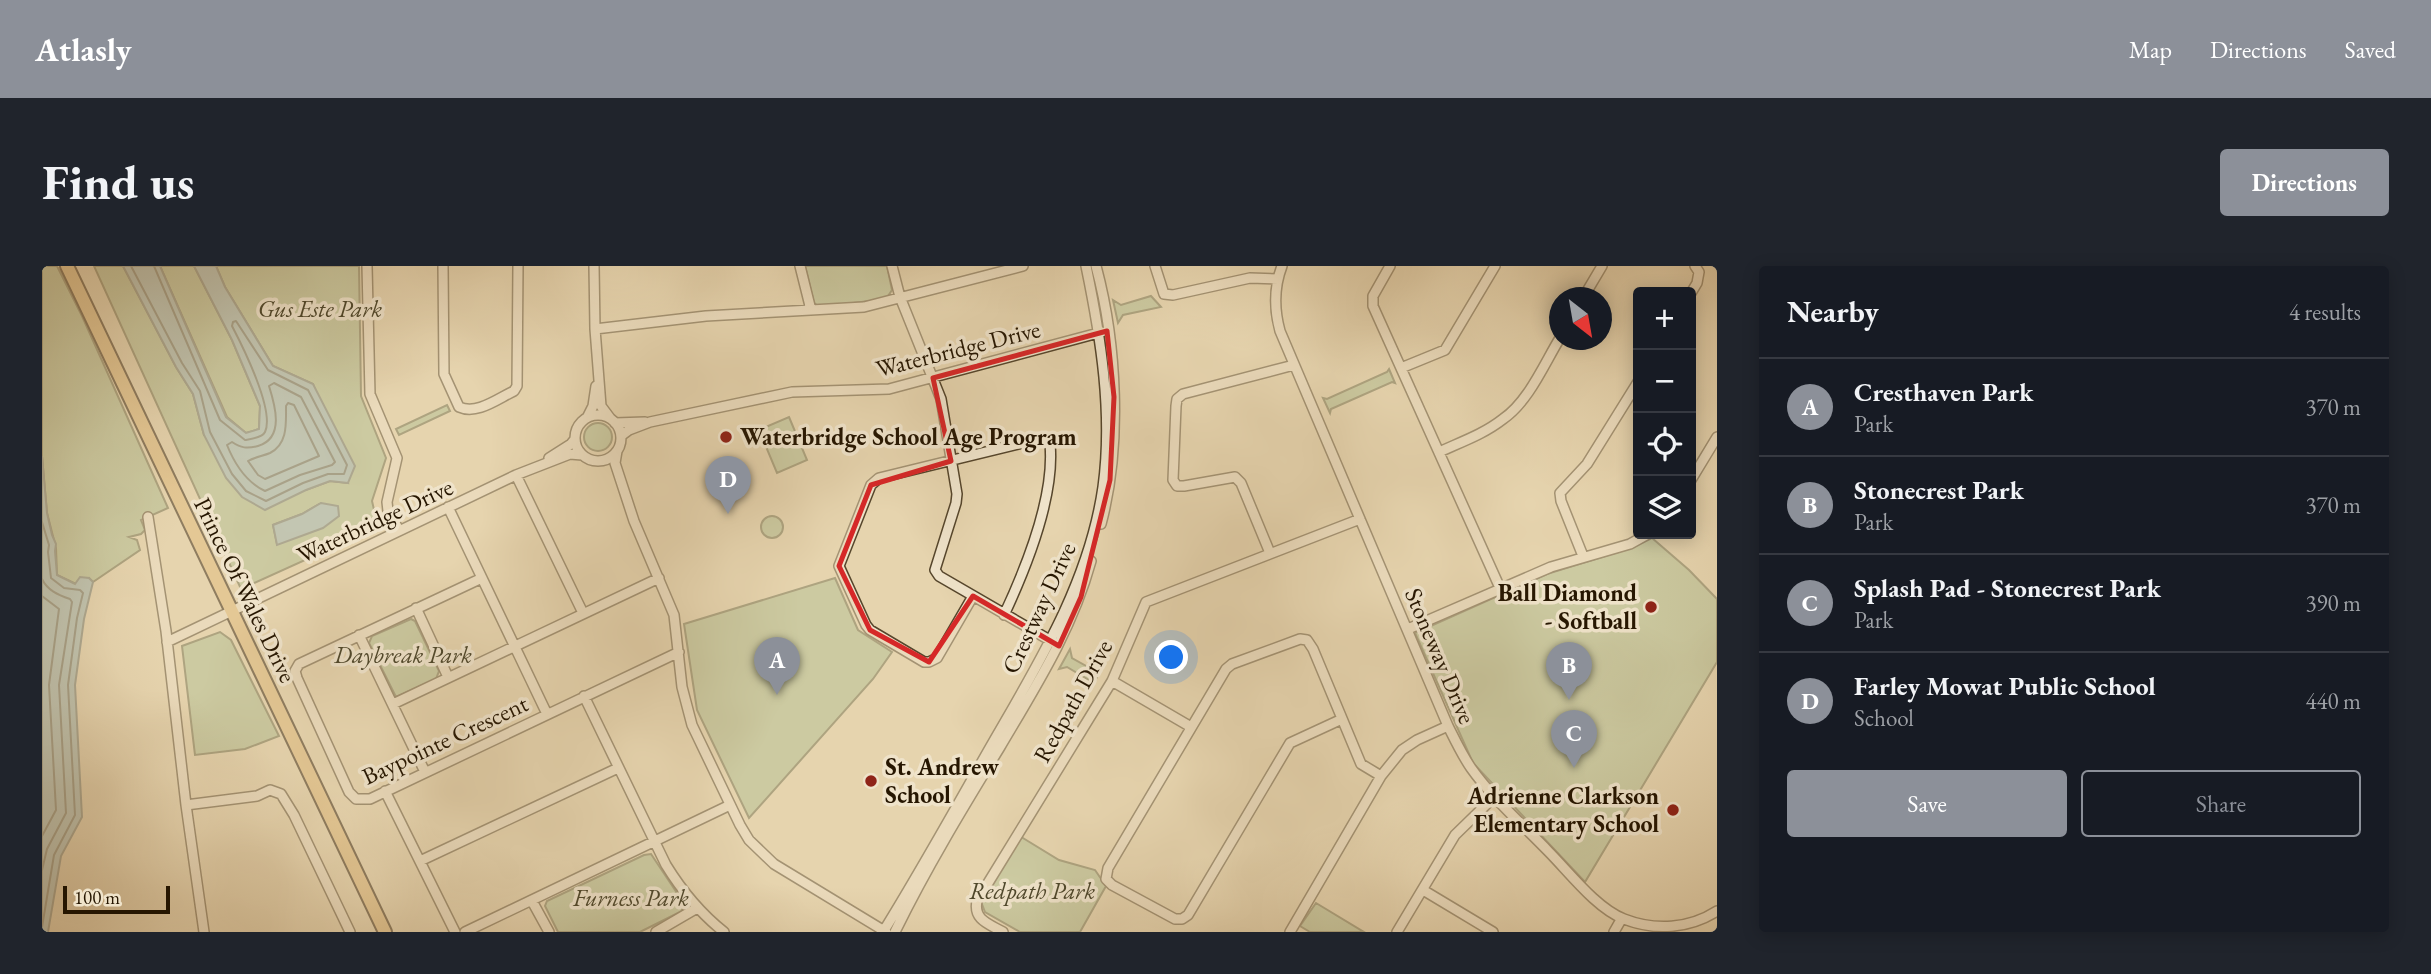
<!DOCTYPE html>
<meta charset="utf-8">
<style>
body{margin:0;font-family:"EB Garamond",serif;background:#20242c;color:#f1f3f6}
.controls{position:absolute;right:21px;top:21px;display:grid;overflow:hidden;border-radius:7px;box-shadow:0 4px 18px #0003}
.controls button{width:63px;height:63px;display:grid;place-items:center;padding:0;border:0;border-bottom:2px solid #363941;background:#171b24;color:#f1f3f6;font:35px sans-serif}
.compass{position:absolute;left:1507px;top:21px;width:63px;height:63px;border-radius:50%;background:#171b24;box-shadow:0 4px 18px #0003;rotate:149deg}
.scale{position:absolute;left:21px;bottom:18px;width:107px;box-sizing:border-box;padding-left:7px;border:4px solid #261601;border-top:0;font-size:19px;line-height:24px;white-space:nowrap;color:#261601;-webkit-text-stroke:5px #efe3ca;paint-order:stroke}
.you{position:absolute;left:1130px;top:392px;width:24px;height:24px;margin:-18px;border:5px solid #fff;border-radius:50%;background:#1a73e8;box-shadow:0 0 0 10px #1a73e833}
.badge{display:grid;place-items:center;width:46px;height:46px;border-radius:50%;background:#8c9099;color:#fff;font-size:23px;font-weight:700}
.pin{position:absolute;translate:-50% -58px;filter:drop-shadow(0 2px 4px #0008)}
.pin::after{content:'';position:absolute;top:37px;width:24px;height:21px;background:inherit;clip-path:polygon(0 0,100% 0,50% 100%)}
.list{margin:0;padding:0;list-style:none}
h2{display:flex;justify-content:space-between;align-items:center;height:91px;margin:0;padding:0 28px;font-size:30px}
h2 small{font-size:23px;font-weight:400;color:#9ea1a6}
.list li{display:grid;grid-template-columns:46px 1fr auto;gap:21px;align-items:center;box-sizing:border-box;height:98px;padding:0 28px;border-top:2px solid #363941}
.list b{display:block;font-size:26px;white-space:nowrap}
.list p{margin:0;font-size:23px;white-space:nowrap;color:#9ea1a6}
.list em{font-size:23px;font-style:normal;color:#9ea1a6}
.actions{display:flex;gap:14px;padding:21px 28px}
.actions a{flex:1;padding:16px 0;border:2px solid #8c9099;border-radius:7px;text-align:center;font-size:24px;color:#8c9099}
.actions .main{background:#8c9099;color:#fff}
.icon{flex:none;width:38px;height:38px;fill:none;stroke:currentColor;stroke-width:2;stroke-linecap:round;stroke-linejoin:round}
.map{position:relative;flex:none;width:1675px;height:666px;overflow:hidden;border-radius:7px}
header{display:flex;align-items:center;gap:42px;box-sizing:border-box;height:98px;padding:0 35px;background:#8c9099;color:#fff}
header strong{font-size:33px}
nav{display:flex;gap:38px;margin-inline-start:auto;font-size:24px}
.intro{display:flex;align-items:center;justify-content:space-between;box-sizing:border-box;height:168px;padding:0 42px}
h1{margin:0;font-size:49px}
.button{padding:18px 32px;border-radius:7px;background:#8c9099;color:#fff;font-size:24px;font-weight:700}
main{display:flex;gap:42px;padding:0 42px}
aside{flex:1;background:#171b24;border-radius:7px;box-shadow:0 4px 18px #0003}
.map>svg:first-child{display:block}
</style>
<header>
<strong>Atlasly</strong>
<nav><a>Map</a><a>Directions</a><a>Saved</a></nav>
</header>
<div class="intro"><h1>Find us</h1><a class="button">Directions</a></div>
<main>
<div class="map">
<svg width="1675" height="666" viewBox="0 0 1675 666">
<rect width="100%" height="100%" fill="#e6d4ae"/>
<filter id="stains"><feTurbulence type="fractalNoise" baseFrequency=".00286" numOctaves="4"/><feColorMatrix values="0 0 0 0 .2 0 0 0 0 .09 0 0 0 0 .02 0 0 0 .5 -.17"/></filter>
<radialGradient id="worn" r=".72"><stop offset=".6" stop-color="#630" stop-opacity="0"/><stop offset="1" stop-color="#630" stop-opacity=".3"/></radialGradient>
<!-- green -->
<path fill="#aebe90" stroke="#6a6a48" stroke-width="2" fill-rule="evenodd" d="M0 0H15L40 50 126 242 99 254 103 264 99 268 87 271 95 274 98 284 51 316 47 312 34 318 15 309 14 282 5 247 0 190Z
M52 0H81L134 101 151 128 162 169 264 224 288 215 306 217 271 118 231 100 183 21 174 0H317L319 130 344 192 330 235 336 261 199 323ZM279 237 235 278 231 259 260 248Z
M118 0H152L190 74 218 140 217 163 204 167 185 151Z
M763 0H845L850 24 844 33 778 41 772 37Z
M1109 30 1119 41 1081 49 1076 57 1071 34 1079 39Z
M1347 103 1353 117 1350 116 1289 143 1288 147 1281 132 1285 133 1345 106Z
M405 139 408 145 357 169 354 163Z
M747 151 765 194 735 207 717 164Z
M542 171a14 14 0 1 1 28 0a14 14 0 1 1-28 0Z
M719 261a11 11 0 1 1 22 0a11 11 0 1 1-22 0Z
M1610 272 1647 304 1675 333V396L1543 616 1431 497 1373 367 1505 308 1589 282Z
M793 312 816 364 850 386 831 413 707 552 655 444 642 358Z
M369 353 373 355 397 405 394 413 354 431 327 377 330 370Z
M178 366 189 374 237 470 203 483 153 489 140 380Z
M1028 383 1030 392 1055 406 1058 405 1051 419 1050 416 1025 401 1017 403Z
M976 569 1017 594 1053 604 1064 620 1038 666H978L943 646 938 633Z
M609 588 641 636 640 645 598 666H516L503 640 505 635 602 589Z
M1274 637 1322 666H1268L1258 660Z"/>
<!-- water -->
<path fill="#9ab6b5" stroke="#6c766d" stroke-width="2" d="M81 0H118L184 151 204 167 217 163 218 140 190 74 152 0H174L183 21 231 100 271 118 313 200 306 217 288 215 264 224 223 244 200 231 184 212 162 169 151 128 134 101Z
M0 190 5 247 10 269 14 278 13 285 15 309 33 318 38 311 47 312 51 316 42 353 33 419 40 551 19 590 6 666H0Z
M279 237 296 240 297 250 281 262 235 279 231 259 260 248Z"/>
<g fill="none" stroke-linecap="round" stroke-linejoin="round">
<!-- shore -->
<path stroke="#60665b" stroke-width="2" d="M89 0 140 97 158 125 168 166 190 208 204 225 224 235 261 217 286 208H302L305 199 266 124 226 104 194 55 191 56 190 60C201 81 233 145 223 166 220 172 209 173 203 174L178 154 112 0
M232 117 259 131 293 196 290 199 258 209 223 225C204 216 193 199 185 179L190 176C199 182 205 183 216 180 243 172 233 139 227 120Z
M246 137 252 139 277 190 223 213 216 209 206 195C213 191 221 190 228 187 246 178 244 157 244 140Z
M0 256 7 279 6 286 9 312 22 322 38 324 41 327 35 352 26 419 33 549 12 589 0 661
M0 313C5 324 16 329 28 333L30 336 17 419 24 547 5 583 0 604
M0 330 17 343 7 419 14 544 0 570"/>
<!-- minor casing -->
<g stroke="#56462c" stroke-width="12">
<path id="minor" d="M325 0 328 128 355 192 345 236 346 245 357 264
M401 0 402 108 417 141C435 149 455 133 472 125L475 120 476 0
M552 0 553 63 559 140 568 152
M758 0 769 44
M850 0 858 31 899 133 915 228 914 237 893 304 897 310 1011 376
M1054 0C1075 78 1080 180 1059 258
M1113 0 1122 28 1131 29 1208 12 1236 13
M1240 0C1232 21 1232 43 1238 65L1406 460C1413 474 1420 489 1429 502 1451 533 1480 558 1506 585 1527 606 1554 642 1582 653 1613 665 1647 663 1675 645
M1348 0 1331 30V40L1458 322
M1649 27 1655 17 1657 6 1653 0
M1541 32 1560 0
M553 63 664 50 822 41 981 0
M1359 102 1403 84 1453 0
M533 172a23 23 0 1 1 46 0a23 23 0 1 1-46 0Z
M546 150 551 140 554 120
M573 157 603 156
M579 170 587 164 608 156 750 126 847 123 1060 66
M575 185 573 197 592 255 632 349 640 421 650 459 698 559 707 574 732 598 844 666
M1397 186C1419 176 1442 168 1461 153 1487 135 1502 98 1518 72
M507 192 529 178 533 173
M474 209 541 347
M1649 214 1675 171
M406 241 505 448
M106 251 124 365 144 539 162 666
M1228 287 1199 217 1193 211 1142 220H1135L1131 214 1134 140 1135 133 1141 128 1252 99
M1541 290 1519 235 1518 227 1545 198 1596 116
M440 312 257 398 253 405 255 412 307 526 314 533H328L637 386
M931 330 895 392 887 396H882L828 364 824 359 797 300 829 219 837 212 997 173 1003 174 1008 178C1013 230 984 302 962 349
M374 342 406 411
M1366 363 1509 301 1588 278 1606 268
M317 369 383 506
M125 376 474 209 528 188 540 189
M1070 415 1149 461
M542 430 624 599C640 625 658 647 682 666
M351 438 617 312
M1300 453 1248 477 1146 649 1140 653H1133L1070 619 1064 613 1066 602 1184 403 1190 398 1258 373 1265 374 1271 383 1319 498 1339 510
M343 525 413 666
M144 539 215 530 228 524 239 528 252 549 308 666
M378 595 576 502
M1381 624 1451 666
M490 635 507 666
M423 666 688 539
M614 666 655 642
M841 666C877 608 911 547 945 487 993 403 1047 319 1061 221 1071 148 1059 72 1044 0
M853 666C883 604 922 540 958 481 994 420 1030 364 1049 295
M961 666C947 658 931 654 935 635L1070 415 1104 336 1318 253
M1248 666 1339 510 1360 484 1375 474 1406 460
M1355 666 1413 569 1453 530
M1572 666 1580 652"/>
</g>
<!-- major casing -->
<g stroke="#261601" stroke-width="16">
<path id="major" d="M25 0 343 666"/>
</g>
<!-- minor -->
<use href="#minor" stroke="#efe3ca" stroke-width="9"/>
<!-- major -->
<use href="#major" stroke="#e3ba77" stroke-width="12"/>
</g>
<!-- marked area -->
<path d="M0 0H1675V666H0ZM1065 65 1072 131 1068 214 1039 331 1017 380 931 330 887 396 828 364 797 300 829 219 909 195 891 112Z" fill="#e6d4ae" fill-opacity=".55" fill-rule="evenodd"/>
<path fill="none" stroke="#d62828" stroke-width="5" stroke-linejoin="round" d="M1065 65 1072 131 1068 214 1039 331 1017 380 931 330 887 396 828 364 797 300 829 219 909 195 891 112Z"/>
<!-- markers -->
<g fill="#8f2418" stroke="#efe3ca" stroke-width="2.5">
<circle cx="684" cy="171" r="7"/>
<circle cx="1609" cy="341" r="7"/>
<circle cx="829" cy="515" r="7"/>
<circle cx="1631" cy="544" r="7"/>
</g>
<g text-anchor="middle" stroke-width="7" stroke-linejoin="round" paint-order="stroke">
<!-- park labels -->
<g font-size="24" font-style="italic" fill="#4f482c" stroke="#efe3ca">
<text x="278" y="51">Gus Este Park</text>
<text x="361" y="397">Daybreak Park</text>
<text x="990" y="633">Redpath Park</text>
<text x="589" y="640">Furness Park</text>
</g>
<!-- street labels -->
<g font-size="24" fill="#261601" stroke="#efe3ca">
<text transform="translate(916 83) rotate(-14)" y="8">Waterbridge Drive</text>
<text transform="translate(333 255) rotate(-25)" y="8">Waterbridge Drive</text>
<text transform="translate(203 324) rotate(64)" y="8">Prince Of Wales Drive</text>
<text transform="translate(997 342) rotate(-65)" y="8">Crestway Drive</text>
<text transform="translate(1398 390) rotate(67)" y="8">Stoneway Drive</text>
<text transform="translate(1031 435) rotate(-61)" y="8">Redpath Drive</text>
<text transform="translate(403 474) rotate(-25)" y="8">Baypointe Crescent</text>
</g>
<!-- poi labels -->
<g font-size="24" font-weight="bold" fill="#261601" stroke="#efe3ca" text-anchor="start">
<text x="698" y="179">Waterbridge School Age Program</text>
<text x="1595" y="335" text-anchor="end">Ball Diamond<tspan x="1595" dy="28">- Softball</tspan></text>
<text x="843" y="509">St. Andrew<tspan x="843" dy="28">School</tspan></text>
<text x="1617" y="538" text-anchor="end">Adrienne Clarkson<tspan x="1617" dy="28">Elementary School</tspan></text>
</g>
</g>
<rect width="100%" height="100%" filter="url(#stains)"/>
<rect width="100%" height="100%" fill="url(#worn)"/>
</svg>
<div class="controls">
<button>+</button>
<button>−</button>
<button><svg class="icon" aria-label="locate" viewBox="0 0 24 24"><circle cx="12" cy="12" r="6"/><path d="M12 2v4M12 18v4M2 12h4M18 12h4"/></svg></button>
<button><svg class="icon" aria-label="layers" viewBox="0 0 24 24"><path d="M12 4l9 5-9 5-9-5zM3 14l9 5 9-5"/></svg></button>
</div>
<svg class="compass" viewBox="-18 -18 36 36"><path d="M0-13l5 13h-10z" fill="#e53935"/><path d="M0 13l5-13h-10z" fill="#9ea1a6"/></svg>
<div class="scale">100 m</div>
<div class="you"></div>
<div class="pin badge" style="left:735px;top:429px">A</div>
<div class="pin badge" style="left:1527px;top:434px">B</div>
<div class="pin badge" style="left:1532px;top:502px">C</div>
<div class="pin badge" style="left:686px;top:248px">D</div>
</div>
<aside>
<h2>Nearby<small>4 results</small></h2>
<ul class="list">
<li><span class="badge">A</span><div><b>Cresthaven Park</b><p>Park</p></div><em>370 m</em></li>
<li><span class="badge">B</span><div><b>Stonecrest Park</b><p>Park</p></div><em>370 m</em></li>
<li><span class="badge">C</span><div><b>Splash Pad - Stonecrest Park</b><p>Park</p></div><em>390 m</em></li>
<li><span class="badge">D</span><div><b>Farley Mowat Public School</b><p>School</p></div><em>440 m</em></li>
</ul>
<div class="actions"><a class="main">Save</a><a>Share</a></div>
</aside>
</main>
